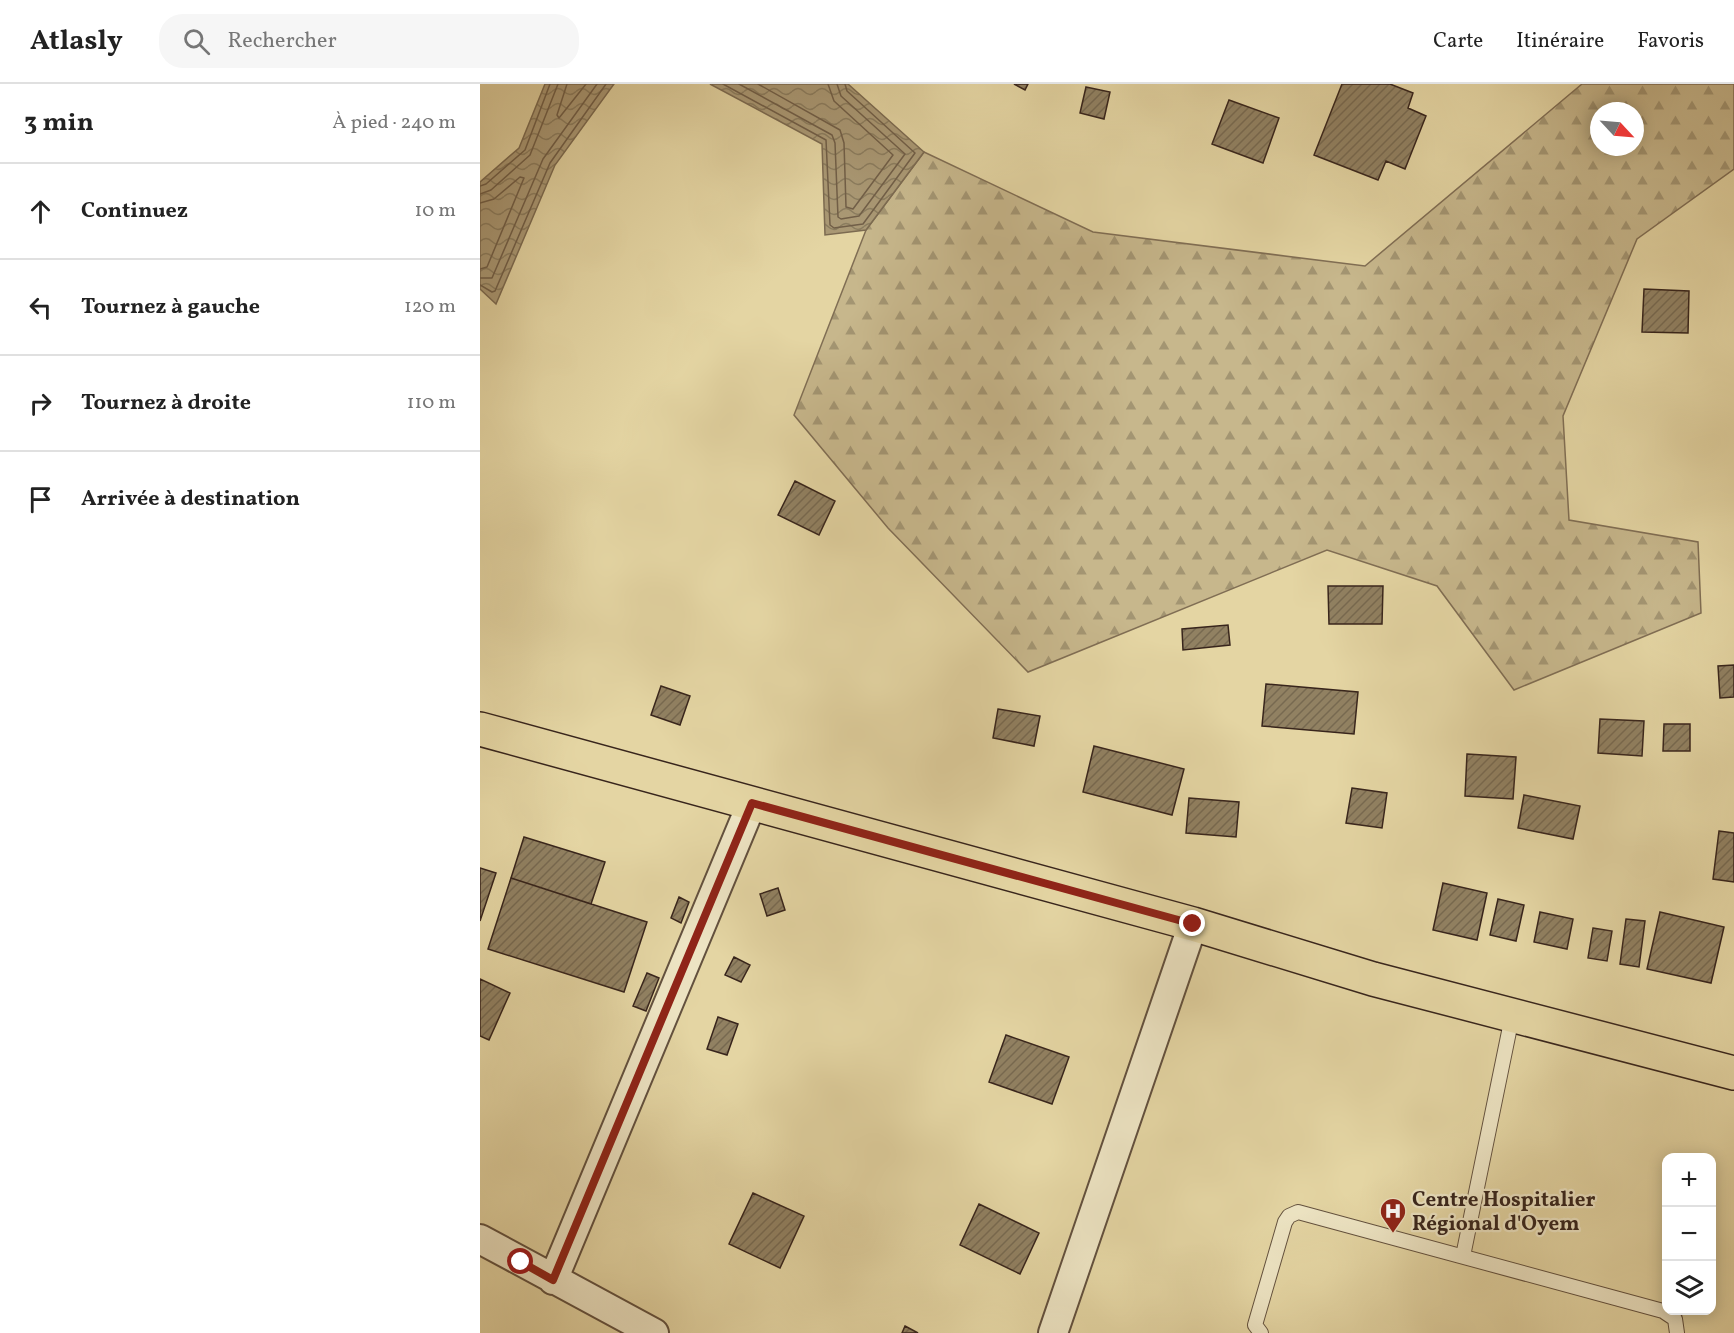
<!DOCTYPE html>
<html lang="fr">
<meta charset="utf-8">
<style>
body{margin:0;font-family:Vollkorn,serif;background:#f6f6f6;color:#222}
.controls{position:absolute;right:18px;bottom:18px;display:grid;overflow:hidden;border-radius:12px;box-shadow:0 3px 15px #0003}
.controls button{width:54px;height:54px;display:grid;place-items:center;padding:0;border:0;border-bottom:2px solid #e0e0e0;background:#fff;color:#222;font:30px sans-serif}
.compass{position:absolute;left:1110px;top:18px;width:54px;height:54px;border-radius:50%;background:#fff;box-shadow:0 3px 15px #0003;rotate:116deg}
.stop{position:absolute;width:18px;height:18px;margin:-14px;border:4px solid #8f2418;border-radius:50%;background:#fff}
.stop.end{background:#8f2418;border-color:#fff;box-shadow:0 2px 6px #0008}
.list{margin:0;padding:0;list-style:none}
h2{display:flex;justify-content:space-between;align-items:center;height:78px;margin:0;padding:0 24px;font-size:26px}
h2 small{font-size:20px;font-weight:400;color:#767676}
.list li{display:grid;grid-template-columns:39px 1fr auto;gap:18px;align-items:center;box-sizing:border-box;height:96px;padding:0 24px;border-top:2px solid #e0e0e0}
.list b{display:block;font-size:22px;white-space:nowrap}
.list em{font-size:20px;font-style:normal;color:#767676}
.icon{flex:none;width:33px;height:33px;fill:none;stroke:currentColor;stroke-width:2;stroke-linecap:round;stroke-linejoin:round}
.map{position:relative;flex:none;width:1254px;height:1249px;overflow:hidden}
header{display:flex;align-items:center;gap:36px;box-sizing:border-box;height:84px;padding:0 30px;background:#fff;border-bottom:2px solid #e0e0e0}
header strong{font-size:28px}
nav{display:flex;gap:33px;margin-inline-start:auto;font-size:21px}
.search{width:420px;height:54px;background:#f6f6f6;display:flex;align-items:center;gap:15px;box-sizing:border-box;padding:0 21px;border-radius:24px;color:#767676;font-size:22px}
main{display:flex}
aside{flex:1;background:#fff}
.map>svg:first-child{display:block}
</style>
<header>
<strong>Atlasly</strong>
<div class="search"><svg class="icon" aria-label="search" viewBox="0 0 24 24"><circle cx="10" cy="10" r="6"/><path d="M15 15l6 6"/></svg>Rechercher</div>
<nav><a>Carte</a><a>Itinéraire</a><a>Favoris</a></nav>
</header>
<main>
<aside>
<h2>3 min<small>À pied · 240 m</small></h2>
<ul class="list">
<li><svg class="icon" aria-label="ahead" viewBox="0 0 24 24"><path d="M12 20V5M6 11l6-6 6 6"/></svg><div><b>Continuez</b></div><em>10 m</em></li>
<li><svg class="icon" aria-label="left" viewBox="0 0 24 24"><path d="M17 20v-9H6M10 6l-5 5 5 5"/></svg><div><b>Tournez à gauche</b></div><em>120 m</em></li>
<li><svg class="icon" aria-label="right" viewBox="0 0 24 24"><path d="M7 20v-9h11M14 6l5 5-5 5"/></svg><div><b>Tournez à droite</b></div><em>110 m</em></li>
<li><svg class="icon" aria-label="arrive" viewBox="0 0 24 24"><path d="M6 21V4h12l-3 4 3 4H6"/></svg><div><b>Arrivée à destination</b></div></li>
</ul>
</aside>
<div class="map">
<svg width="1254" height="1249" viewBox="0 0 1254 1249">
<defs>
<pattern id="forest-firs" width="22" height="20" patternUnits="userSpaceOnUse" patternTransform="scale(1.5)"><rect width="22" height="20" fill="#c7b78c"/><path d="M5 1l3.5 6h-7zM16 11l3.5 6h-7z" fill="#a39572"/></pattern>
<pattern id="water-waves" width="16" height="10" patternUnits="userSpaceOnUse" patternTransform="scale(1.5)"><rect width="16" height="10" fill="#aa9975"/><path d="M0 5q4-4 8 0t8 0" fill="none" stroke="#8b7d5f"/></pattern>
<pattern id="building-hatch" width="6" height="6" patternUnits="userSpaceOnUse" patternTransform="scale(1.5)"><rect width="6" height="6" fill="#918162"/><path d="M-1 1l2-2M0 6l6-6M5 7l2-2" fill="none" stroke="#776950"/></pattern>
</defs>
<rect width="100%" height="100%" fill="#e4d5a3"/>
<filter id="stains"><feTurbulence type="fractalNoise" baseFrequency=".00333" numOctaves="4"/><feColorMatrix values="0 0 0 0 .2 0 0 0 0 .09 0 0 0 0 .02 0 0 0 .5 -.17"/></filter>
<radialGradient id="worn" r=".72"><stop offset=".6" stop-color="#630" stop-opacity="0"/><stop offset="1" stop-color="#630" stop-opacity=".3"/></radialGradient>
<!-- forest -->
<path fill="url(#forest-firs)" stroke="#806e54" stroke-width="1.5" fill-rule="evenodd" d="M1102 0H1254V85L1157 155 1083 332 1089 436 1218 458 1221 529 1034 606 957 502 847 466 548 588 408 444 314 331 386 146 444 68 613 148 885 182ZM1119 27H1155V63H1119Z"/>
<!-- water -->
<path fill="url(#water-waves)" stroke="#7c6b51" stroke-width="1.5" d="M65 0H134L75 81 16 220 0 205V98L39 64Z
M230 0H368L444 68 386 146 345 151 342 60Z"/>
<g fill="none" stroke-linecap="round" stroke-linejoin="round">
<!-- shore -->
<path stroke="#715f48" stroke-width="1.5" d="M87 0 77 31 79 34 106 0
M243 0 346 56 350 141 354 144 383 140 435 69 367 7 365 0
M259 0 352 51 355 59 358 133 361 135 379 132 425 70 361 12 357 0
M278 0 360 46 364 59 366 123 373 125 413 71 354 17 348 0
M0 102 6 100 45 66 70 0
M0 110 11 106 50 71 78 0
M0 119 14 115 40 93 44 94 7 183 0 185
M0 194H12L63 75 117 0
M0 201 12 208 15 207 70 79 126 0"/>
</g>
<!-- building -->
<path fill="url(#building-hatch)" stroke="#38251c" stroke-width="1.5" d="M534 0H548L545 6Z
M862 0H910L933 9 928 24 946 32 925 85 906 77 898 96 834 71Z
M606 3 630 8 624 35 600 29Z
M749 16 799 34 783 79 732 60Z
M1164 205 1209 207 1208 249 1162 248Z
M315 397 355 417 339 451 298 431Z
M848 502H903L902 540H849Z
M748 541 750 561 703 566 702 545Z
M1254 581V613L1240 614 1238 582Z
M786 600 878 608 874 650 782 642Z
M181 602 210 612 200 641 171 631Z
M518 625 560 632 554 662 513 654Z
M1120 635 1164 637 1162 672 1118 669Z
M1184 640H1210V667H1183Z
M614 662 704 685 692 731 603 708Z
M987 670 1036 673 1033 715 985 712Z
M872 704 907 709 902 744 866 739Z
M1044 711 1100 722 1093 755 1038 744Z
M709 714 759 718 756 753 706 749Z
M1239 747 1254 749V798L1233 795Z
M44 753 125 778 111 820 31 794Z
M0 784 16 789 0 837Z
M31 794 167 838 144 908 8 865Z
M963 799 1007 809 997 856 953 846Z
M298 804 305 826 287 832 280 810Z
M199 813 209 818 201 839 191 834Z
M1018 815 1044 821 1036 857 1010 851Z
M1060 828 1093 835 1087 865 1054 858Z
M1180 828 1244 843 1231 899 1167 885Z
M1146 835 1165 837 1159 883 1140 880Z
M1113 844 1132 847 1127 877 1108 874Z
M254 873 270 881 261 898 245 891Z
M167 889 179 894 166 927 153 922Z
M0 895 30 909 9 956 0 952Z
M238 933 258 940 247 971 227 965Z
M526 951 589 973 572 1020 509 998Z
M273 1109 324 1132 300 1184 249 1160Z
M499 1120 559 1149 540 1190 480 1161Z
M425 1242 438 1249H422Z"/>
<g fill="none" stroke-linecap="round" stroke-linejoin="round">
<!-- lane casing -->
<g stroke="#63513e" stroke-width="16">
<path id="lane" d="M983 1172 1032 933
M781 1249 775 1241 805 1138 809 1132 818 1128 1183 1227 1195 1235 1197 1249"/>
</g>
<!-- street casing -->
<g stroke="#63513e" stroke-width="32">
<path id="street" d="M0 1155 174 1249
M73 1196 272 719
M573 1249 713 840"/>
</g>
<!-- primary casing -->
<g stroke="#38251c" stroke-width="36">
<path id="primary" d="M0 645 713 840 893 895 1254 989"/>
</g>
<!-- lane -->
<use href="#lane" stroke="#ede4c3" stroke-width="14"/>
<!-- street -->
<use href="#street" stroke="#ede4c3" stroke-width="28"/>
<!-- primary -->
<use href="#primary" stroke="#e4d5a3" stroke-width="33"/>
</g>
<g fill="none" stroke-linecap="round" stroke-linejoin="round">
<!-- route -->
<path stroke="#8f2418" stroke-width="8" d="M41 1178 73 1196 272 719 713 840"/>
</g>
<!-- icons -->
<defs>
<g id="hospital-pin" transform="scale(1.35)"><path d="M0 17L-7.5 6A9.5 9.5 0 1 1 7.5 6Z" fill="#8f2418" stroke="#ede4c3"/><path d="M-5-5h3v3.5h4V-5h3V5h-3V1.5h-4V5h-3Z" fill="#fff"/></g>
</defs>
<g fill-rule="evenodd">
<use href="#hospital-pin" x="913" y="1127"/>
</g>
<g text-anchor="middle" stroke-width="4.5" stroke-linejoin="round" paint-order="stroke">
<!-- poi labels -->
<g font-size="21" font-weight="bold" fill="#38251c" stroke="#ede4c3" text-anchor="start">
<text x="932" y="1122">Centre Hospitalier<tspan x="932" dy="24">Régional d'Oyem</tspan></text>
</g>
</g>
<rect width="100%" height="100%" filter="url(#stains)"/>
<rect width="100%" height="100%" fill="url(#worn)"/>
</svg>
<div class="controls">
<button>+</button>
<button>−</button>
<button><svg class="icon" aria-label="layers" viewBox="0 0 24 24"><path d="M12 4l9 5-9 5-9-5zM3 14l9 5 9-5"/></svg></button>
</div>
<svg class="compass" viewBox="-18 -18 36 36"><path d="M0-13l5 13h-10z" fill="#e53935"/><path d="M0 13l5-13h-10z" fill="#767676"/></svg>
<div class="stop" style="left:41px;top:1178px"></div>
<div class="stop end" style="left:713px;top:840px"></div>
</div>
</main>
